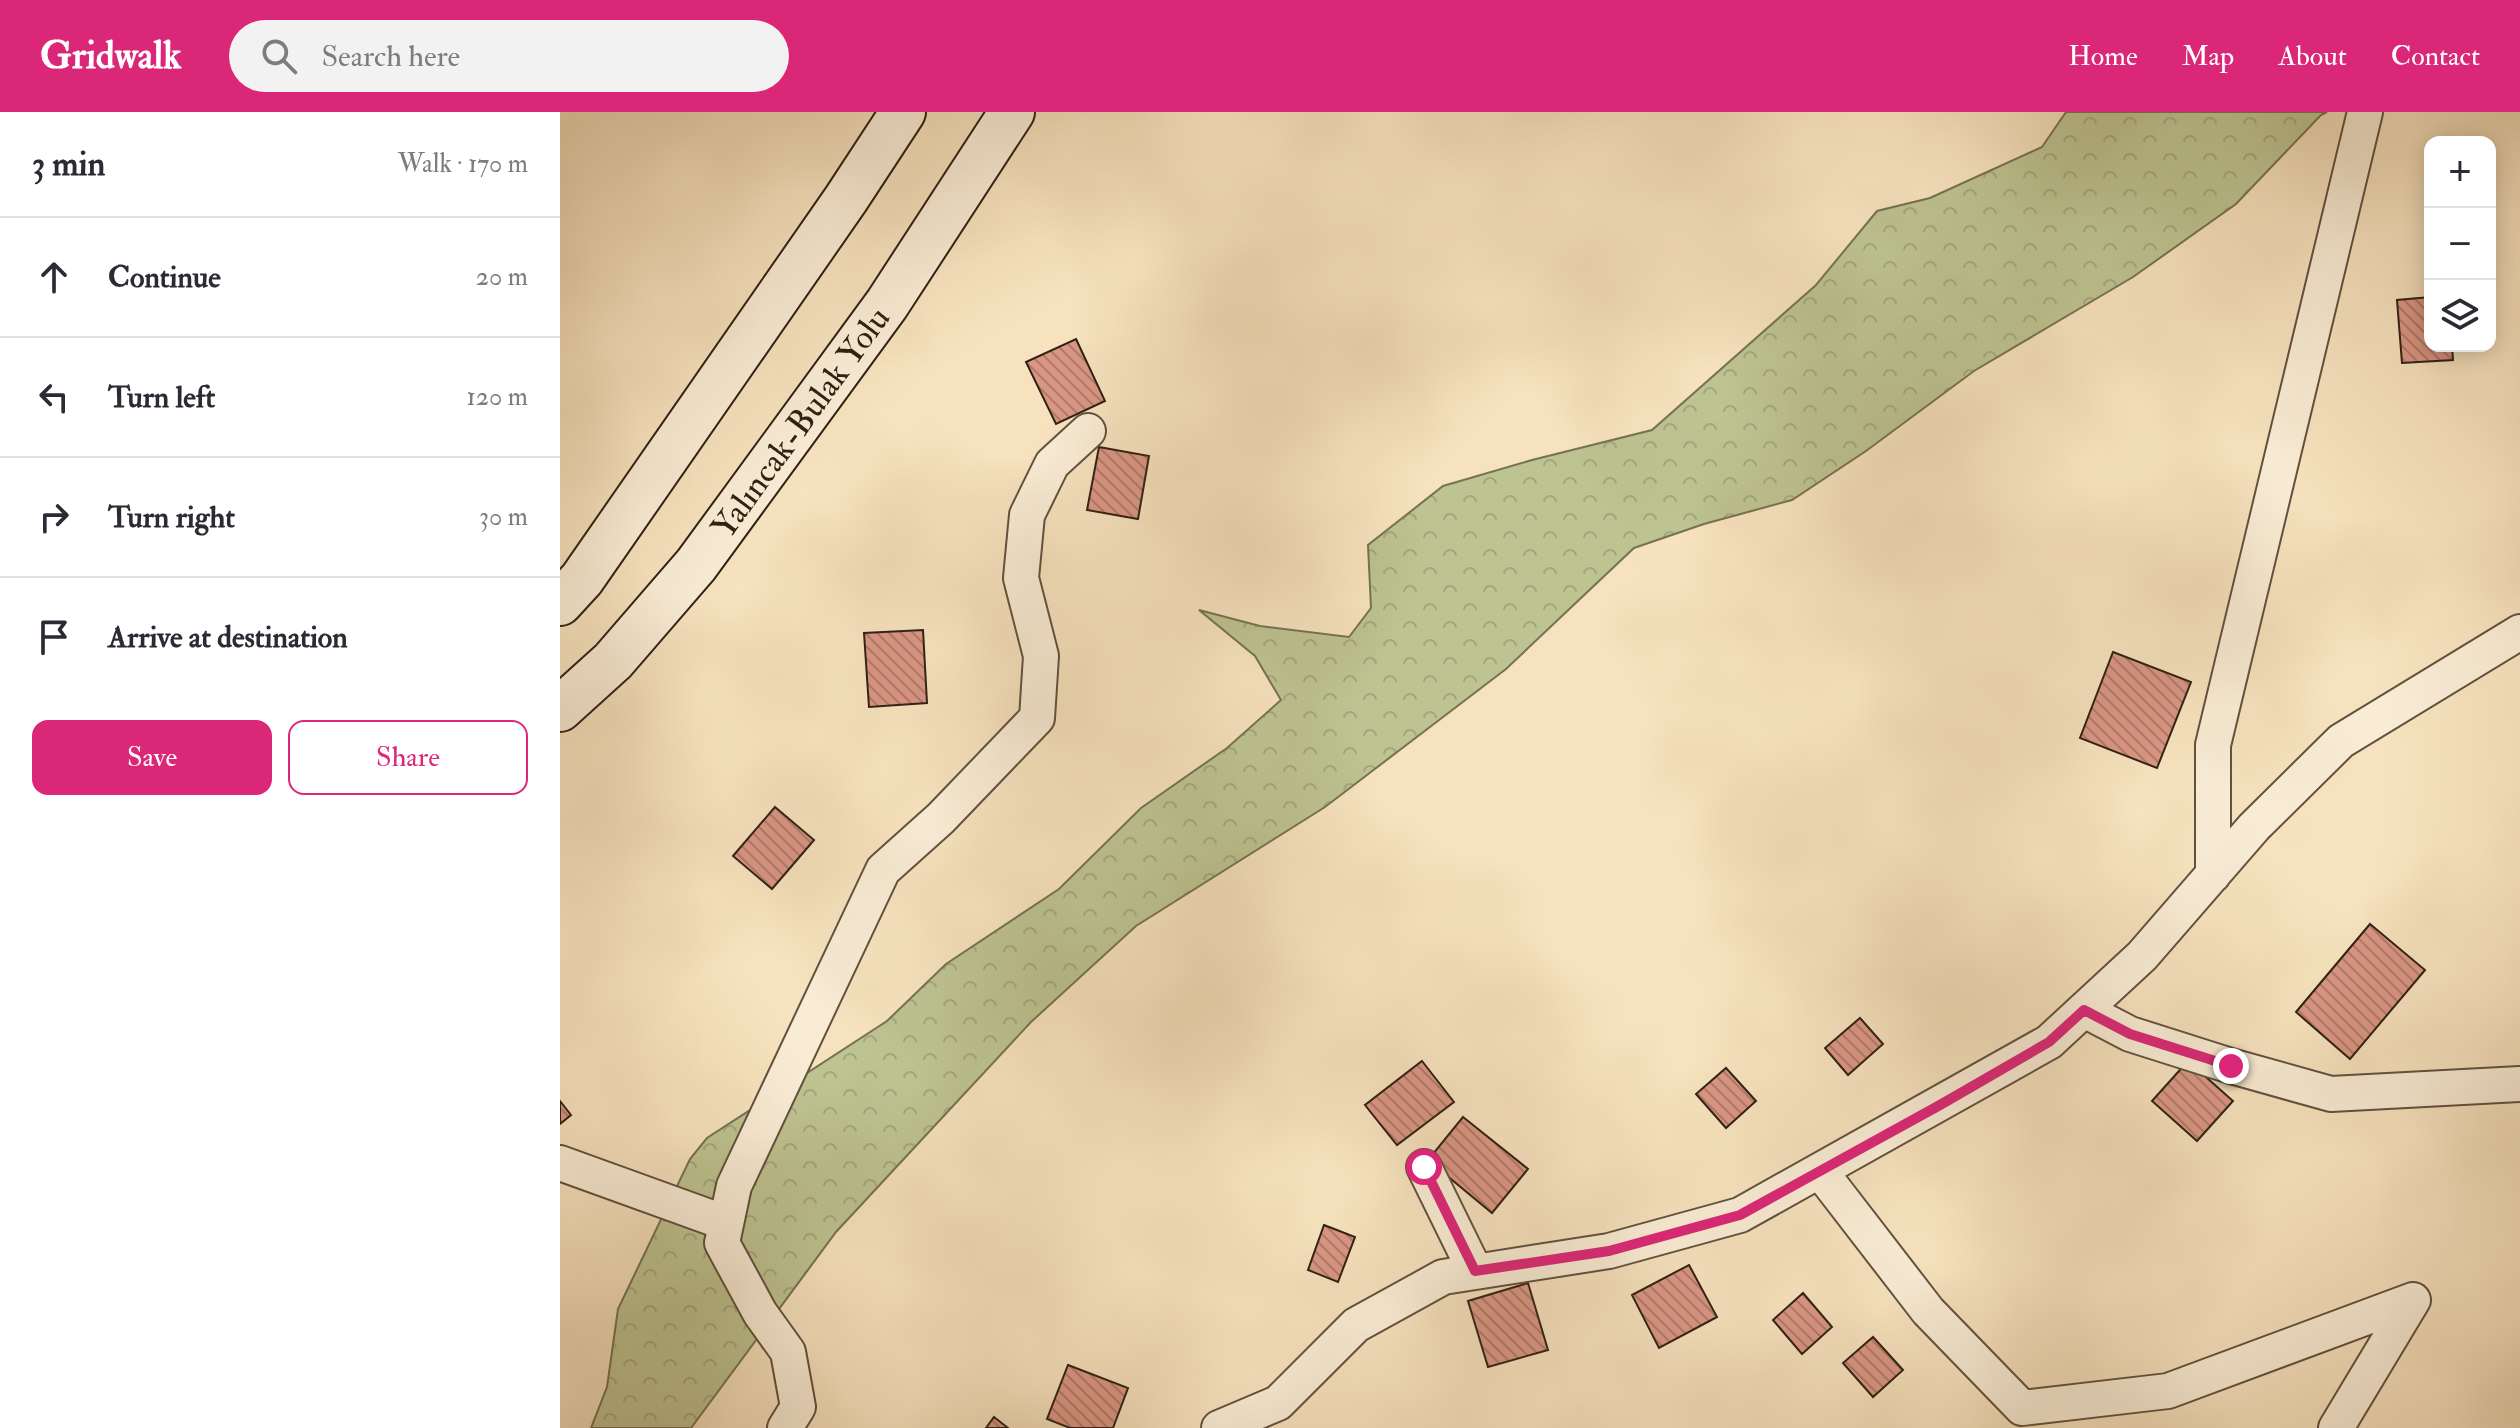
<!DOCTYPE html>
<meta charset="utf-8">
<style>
body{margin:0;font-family:"IM FELL Double Pica",serif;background:#f2f2f3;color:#2b2b33}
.controls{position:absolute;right:24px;top:24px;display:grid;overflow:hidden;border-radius:16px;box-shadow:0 4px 20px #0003}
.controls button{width:72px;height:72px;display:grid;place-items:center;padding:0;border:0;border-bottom:2px solid #e1e1e2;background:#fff;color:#2b2b33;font:40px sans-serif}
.stop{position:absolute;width:24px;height:24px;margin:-18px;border:6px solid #db2777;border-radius:50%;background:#fff}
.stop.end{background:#db2777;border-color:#fff;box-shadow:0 2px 8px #0008}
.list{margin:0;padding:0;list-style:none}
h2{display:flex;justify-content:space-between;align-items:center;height:104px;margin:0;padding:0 32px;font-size:34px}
h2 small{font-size:26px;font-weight:400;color:#7c7c81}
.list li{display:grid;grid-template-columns:52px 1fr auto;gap:24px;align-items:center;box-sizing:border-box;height:120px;padding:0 32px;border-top:2px solid #e1e1e2}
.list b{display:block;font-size:30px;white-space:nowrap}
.list em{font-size:26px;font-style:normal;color:#7c7c81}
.actions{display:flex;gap:16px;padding:24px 32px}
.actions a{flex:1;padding:18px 0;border:2px solid #db2777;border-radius:16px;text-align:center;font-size:28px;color:#db2777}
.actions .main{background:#db2777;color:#fff}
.icon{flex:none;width:44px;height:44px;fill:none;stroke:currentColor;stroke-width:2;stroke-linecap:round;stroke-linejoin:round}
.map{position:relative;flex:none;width:1960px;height:1316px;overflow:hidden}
header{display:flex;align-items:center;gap:48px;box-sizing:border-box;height:112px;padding:0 40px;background:#db2777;color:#fff}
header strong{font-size:38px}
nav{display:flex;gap:44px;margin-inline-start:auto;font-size:28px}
.search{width:560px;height:72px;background:#f2f2f3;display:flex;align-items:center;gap:20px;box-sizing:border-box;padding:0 28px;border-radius:44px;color:#7c7c81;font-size:30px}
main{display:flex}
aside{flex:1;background:#fff}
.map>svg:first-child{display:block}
</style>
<header>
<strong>Gridwalk</strong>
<div class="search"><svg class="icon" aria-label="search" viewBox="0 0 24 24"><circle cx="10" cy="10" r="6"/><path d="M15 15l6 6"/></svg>Search here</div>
<nav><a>Home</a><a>Map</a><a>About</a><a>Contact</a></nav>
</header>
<main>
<aside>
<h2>3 min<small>Walk · 170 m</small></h2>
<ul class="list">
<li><svg class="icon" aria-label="ahead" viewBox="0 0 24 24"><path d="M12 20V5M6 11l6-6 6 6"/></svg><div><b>Continue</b></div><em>20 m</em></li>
<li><svg class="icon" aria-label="left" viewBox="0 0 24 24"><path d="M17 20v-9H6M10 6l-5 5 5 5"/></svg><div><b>Turn left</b></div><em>120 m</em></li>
<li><svg class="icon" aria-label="right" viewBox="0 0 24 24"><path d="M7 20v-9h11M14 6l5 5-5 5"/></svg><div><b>Turn right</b></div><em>30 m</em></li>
<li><svg class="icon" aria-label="arrive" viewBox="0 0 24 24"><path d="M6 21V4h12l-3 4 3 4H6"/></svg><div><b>Arrive at destination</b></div></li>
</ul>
<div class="actions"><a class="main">Save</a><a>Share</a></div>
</aside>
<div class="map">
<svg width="1960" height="1316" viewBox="0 0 1960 1316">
<defs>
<pattern id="forest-crowns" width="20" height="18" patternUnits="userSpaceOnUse" patternTransform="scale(2)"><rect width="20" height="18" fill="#bdc391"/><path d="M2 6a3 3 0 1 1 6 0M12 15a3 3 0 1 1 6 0" fill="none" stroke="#a3a77c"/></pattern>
<pattern id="building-back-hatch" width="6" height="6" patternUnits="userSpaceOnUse" patternTransform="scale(2)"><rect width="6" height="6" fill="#da9684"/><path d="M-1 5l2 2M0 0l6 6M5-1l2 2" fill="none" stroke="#b17a6b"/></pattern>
</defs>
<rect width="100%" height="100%" fill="#f6e2be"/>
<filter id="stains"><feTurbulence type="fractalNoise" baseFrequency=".0025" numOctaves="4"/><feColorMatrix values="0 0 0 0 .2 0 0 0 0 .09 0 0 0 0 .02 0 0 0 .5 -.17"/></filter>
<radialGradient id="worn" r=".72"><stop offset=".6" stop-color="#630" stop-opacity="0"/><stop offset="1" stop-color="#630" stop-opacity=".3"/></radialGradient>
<!-- forest -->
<path fill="url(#forest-crowns)" stroke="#767252" stroke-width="2" d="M1506 0H1767L1761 3 1676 92 1573 165 1414 259 1306 339 1232 388 1144 412 1074 436 946 557 765 695 576 814 471 910 276 1120 131 1316H31L47 1275 58 1197 130 1047 147 1026 327 909 386 852 499 777 581 696 667 636 721 588 695 544 639 498 700 514 789 525 811 496 808 433 883 374 972 348 1092 318 1256 173 1317 99 1370 86 1482 35Z"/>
<!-- building -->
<path fill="url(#building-back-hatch)" stroke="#302114" stroke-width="2" d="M1870 185V234H1892L1893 248 1842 251 1837 188Z
M516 227 545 289 496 312 466 250Z
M539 335 589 344 578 407 527 398Z
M363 518 367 591 309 595 304 521Z
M1553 540 1631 570 1597 656 1520 626Z
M215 695 254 728 212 777 173 744Z
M1810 812 1865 858 1790 947 1736 900Z
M1300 906 1323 932 1288 963 1265 936Z
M862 949 894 990 837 1033 805 993Z
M1628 949 1673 989 1637 1029 1592 989Z
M1166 956 1196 989 1166 1016 1136 982Z
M0 989 11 1003 0 1012Z
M903 1005 968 1057 932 1101 868 1048Z
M764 1113 795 1125 778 1170 748 1158Z
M1129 1153 1157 1205 1099 1236 1072 1183Z
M968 1171 988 1238 928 1255 908 1189Z
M1243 1181 1272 1215 1242 1242 1213 1208Z
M1313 1225 1343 1258 1313 1285 1283 1251Z
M508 1253 568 1276 553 1316H510L487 1307Z
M434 1305 448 1316H426Z"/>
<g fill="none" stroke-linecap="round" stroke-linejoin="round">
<!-- street casing -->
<g stroke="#62513e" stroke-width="38">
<path id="street" d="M1653 763V633L1805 0
M1524 898 1570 922 1671 954 1771 982 1960 972
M0 1051 166 1111
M864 1055 915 1159
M1260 1059 1368 1199 1462 1296 1608 1279 1853 1188 1776 1316
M225 1316 238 1295 228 1240 200 1201 162 1131 174 1074 323 758 381 706 477 606 481 544 461 466 467 403 492 352 528 319
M659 1316 718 1291 796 1213 883 1165 1049 1139 1180 1103 1489 930 1582 844 1694 715 1781 629 1960 520"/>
</g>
<!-- secondary casing -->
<g stroke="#302114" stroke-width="48">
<path id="secondary" d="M0 491 22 467 286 87 343 0
M0 597 53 549 136 453 327 192 452 0"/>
</g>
<!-- street -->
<use href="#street" stroke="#f9ecd5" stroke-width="34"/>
<!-- secondary -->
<use href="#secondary" stroke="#f9ecd5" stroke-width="44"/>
</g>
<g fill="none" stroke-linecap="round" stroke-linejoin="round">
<!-- route -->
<path stroke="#db2777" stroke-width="10" d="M864 1055 915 1159 1049 1139 1180 1103 1380 993 1489 930 1524 898 1570 922 1671 954"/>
</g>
<g text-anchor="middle" stroke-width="8" stroke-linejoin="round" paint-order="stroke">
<!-- street labels -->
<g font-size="34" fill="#302114" stroke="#f9ecd5">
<text transform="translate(240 310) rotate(-54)" y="12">Yalıncak-Bulak Yolu</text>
</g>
</g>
<rect width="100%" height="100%" filter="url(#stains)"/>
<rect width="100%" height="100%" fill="url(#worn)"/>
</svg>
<div class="controls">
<button>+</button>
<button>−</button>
<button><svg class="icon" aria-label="layers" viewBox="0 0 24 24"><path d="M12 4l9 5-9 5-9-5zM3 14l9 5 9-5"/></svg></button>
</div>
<div class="stop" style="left:864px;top:1055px"></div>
<div class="stop end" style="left:1671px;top:954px"></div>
</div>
</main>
